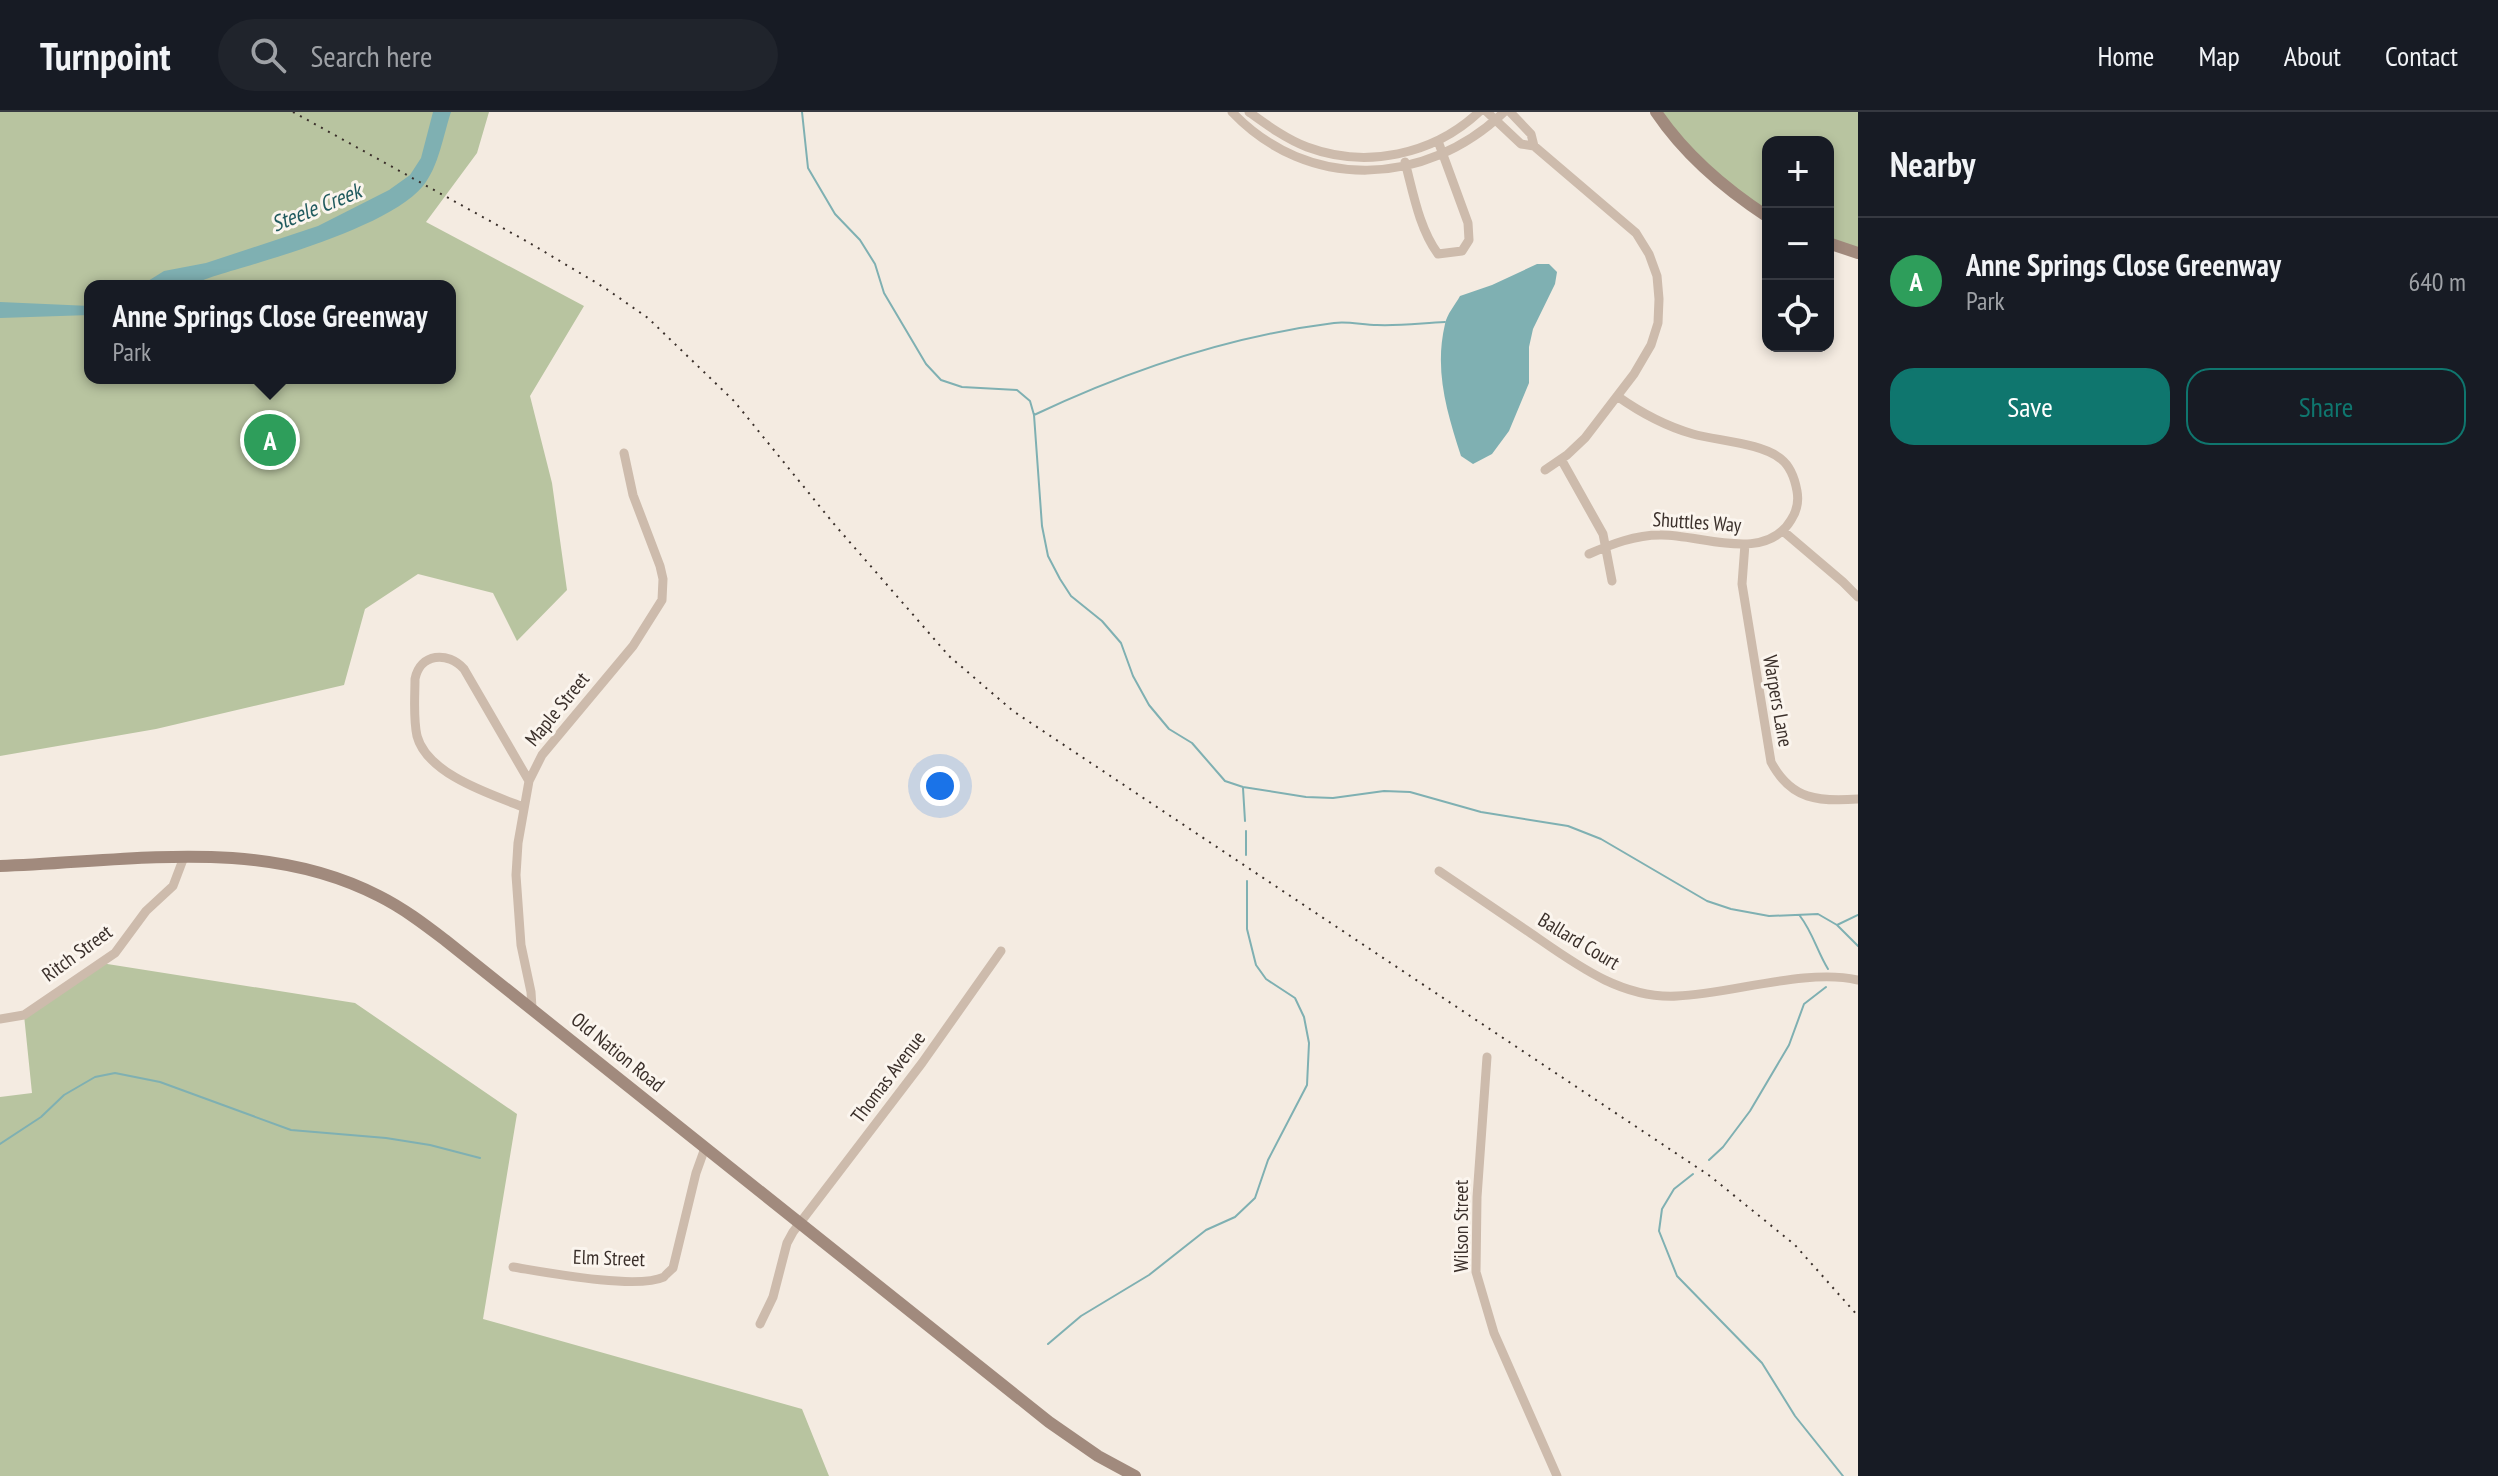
<!DOCTYPE html>
<meta charset="utf-8">
<style>
body{margin:0;font-family:"PT Sans Narrow",sans-serif;background:#20242c;color:#f1f3f6}
.controls{position:absolute;right:24px;top:24px;display:grid;overflow:hidden;border-radius:16px;box-shadow:0 4px 12px #0003}
.controls button{width:72px;height:72px;display:grid;place-items:center;padding:0;border:0;border-bottom:2px solid #363941;background:#171b24;color:#f1f3f6;font:40px sans-serif}
.you{position:absolute;left:940px;top:674px;width:28px;height:28px;margin:-20px;border:6px solid #fff;border-radius:50%;background:#1a73e8;box-shadow:0 0 0 12px #1a73e833}
.badge{display:grid;place-items:center;width:52px;height:52px;border-radius:50%;background:#0f766e;color:#fff;font-size:26px;font-weight:700}
.pin{position:absolute;translate:-50% -50%;border:4px solid #fff;box-shadow:0 2px 8px #0006}
.popup{position:absolute;left:84px;top:168px;width:372px;height:104px;box-sizing:border-box;display:grid;place-content:center;border-radius:16px;background:#171b24;filter:drop-shadow(0 2px 6px #0005);font-size:26px;white-space:nowrap;color:#9ea1a6}
.popup b{font-size:30px;color:#f1f3f6}
.popup::after{content:'';position:absolute;left:50%;top:100%;margin-left:-16px;border:16px solid transparent;border-top-color:#171b24}
.list{margin:0;padding:0;list-style:none}
h2{display:flex;justify-content:space-between;align-items:center;height:104px;margin:0;padding:0 32px;font-size:34px}
h2 small{font-size:26px;font-weight:400;color:#9ea1a6}
.list li{display:grid;grid-template-columns:52px 1fr auto;gap:24px;align-items:center;box-sizing:border-box;height:128px;padding:0 32px;border-top:2px solid #363941}
.list b{display:block;font-size:30px;white-space:nowrap}
.list p{margin:0;font-size:26px;white-space:nowrap;color:#9ea1a6}
.list em{font-size:26px;font-style:normal;color:#9ea1a6}
.actions{display:flex;gap:16px;padding:24px 32px}
.actions a{flex:1;padding:18px 0;border:2px solid #0f766e;border-radius:24px;text-align:center;font-size:28px;color:#0f766e}
.actions .main{background:#0f766e;color:#fff}
.icon{flex:none;width:44px;height:44px;fill:none;stroke:currentColor;stroke-width:2;stroke-linecap:round;stroke-linejoin:round}
.map{position:relative;flex:none;width:1858px;height:1364px;overflow:hidden}
header{display:flex;align-items:center;gap:48px;box-sizing:border-box;height:112px;padding:0 40px;background:#171b24;border-bottom:2px solid #363941}
header strong{font-size:38px}
nav{display:flex;gap:44px;margin-inline-start:auto;font-size:28px}
.search{width:560px;height:72px;background:#20242c;display:flex;align-items:center;gap:20px;box-sizing:border-box;padding:0 28px;border-radius:44px;color:#9ea1a6;font-size:30px}
main{display:flex}
aside{flex:1;background:#171b24}
.map>svg:first-child{display:block}
</style>
<header>
<strong>Turnpoint</strong>
<div class="search"><svg class="icon" aria-label="search" viewBox="0 0 24 24"><circle cx="10" cy="10" r="6"/><path d="M15 15l6 6"/></svg>Search here</div>
<nav><a>Home</a><a>Map</a><a>About</a><a>Contact</a></nav>
</header>
<main>
<div class="map">
<svg width="1858" height="1364" viewBox="0 0 1858 1364">
<rect width="100%" height="100%" fill="#f4ebe1"/>
<!-- green -->
<path fill="#b8c4a0" fill-rule="evenodd" d="M0 0H489L477 41 426 110 584 194 530 284 552 371 567 478 517 529 493 481 418 462 365 497 344 573 156 617 0 644ZM90 174H450V266H90Z
M1656 0H1858V141L1828 131V30H1768V104L1709 62Z
M101 851 355 891 517 1002 483 1207 802 1297 829 1364H0V985L32 981 24 903Z"/>
<!-- water -->
<path fill="#7fb0b2" d="M433 0H451C443 24 439 54 423 74 389 115 270 147 218 163 207 166 195 172 183 174 169 176 154 174 140 174L164 159 206 151 318 114 389 78 410 63 421 46Z
M1537 152H1549L1557 160 1555 172 1533 217 1529 235V271L1509 319 1492 342 1473 352 1461 344C1447 300 1434 259 1445 212 1447 202 1455 193 1460 184L1492 173Z
M0 190 90 194V203L0 206Z"/>
<g fill="none" stroke-linecap="round" stroke-linejoin="round">
<!-- stream -->
<path stroke="#7fb0b2" stroke-width="2" d="M802 0 808 56 835 102 860 128 875 152 884 181 926 252 941 268 962 275 1017 278 1030 289 1034 303 1042 414 1048 444 1060 467 1071 484 1102 509 1121 531 1133 564 1149 593 1169 617 1192 631 1225 669 1243 675 1306 685 1333 686 1384 679 1410 680 1481 700 1568 714 1601 727 1707 789 1731 797 1769 804 1818 802 1837 813 1858 834
M1034 303C1129 258 1230 224 1334 211 1348 209 1363 213 1377 213 1400 214 1422 211 1445 210
M1243 676 1245 709
M1246 719V743
M1800 804C1813 821 1817 839 1828 857
M1837 813 1858 803
M0 1032 41 1005 64 983 95 965 115 961 160 970 291 1018 386 1026 430 1033 480 1046
M1709 1048 1723 1035 1750 999 1789 933 1804 892 1826 875
M1693 1062 1674 1077 1662 1097 1659 1119 1677 1164 1762 1251 1795 1304 1843 1364
M1048 1232 1081 1204 1149 1163 1206 1118 1235 1105 1255 1086 1268 1048 1307 973 1309 931 1304 905 1295 886 1266 867 1256 853 1247 817V769"/>
<!-- street -->
<path stroke="#cdbbac" stroke-width="9" d="M1232 0C1308 80 1426 75 1504 0
M1249 0C1267 13 1286 27 1307 35 1366 57 1433 43 1479 0
M1487 0 1521 32 1534 34 1636 121 1649 142 1657 164 1659 187 1658 211 1651 233 1634 262 1585 326 1567 343 1545 358
M1510 0 1531 22 1534 34
M1405 50C1413 80 1419 116 1438 142L1462 139 1469 128 1468 111 1438 29
M1561 347 1603 422 1612 469
M1783 419 1843 470 1858 485
M1745 432 1742 472 1771 650C1791 688 1819 690 1858 687
M1589 442C1612 432 1635 423 1660 423 1700 422 1765 452 1791 408 1797 399 1799 390 1797 379 1795 368 1790 354 1781 347 1762 331 1718 329 1693 322 1665 314 1641 301 1617 284
M523 695C490 682 427 662 417 624 413 606 415 585 415 567 420 541 448 539 464 557L529 669
M1439 759C1469 779 1499 800 1529 820 1574 851 1620 887 1677 884 1731 882 1806 856 1858 868
M532 896 531 880 521 833 516 763 518 731 529 669 542 643 633 534 662 488 663 467 660 454 633 383 624 341
M0 907 24 903 115 841 146 799 173 774 184 745
M1487 945 1477 1085 1476 1160 1494 1221 1557 1364
M513 1155C544 1160 636 1178 664 1165 664 1164 672 1157 673 1156L696 1061 705 1036
M760 1212 773 1185 787 1131 793 1120 922 951 1001 839"/>
<!-- secondary -->
<path stroke="#a18a7d" stroke-width="12" d="M1656 0C1685 43 1725 77 1768 105
M1828 131 1858 141
M0 754C127 750 261 723 379 784 403 796 424 812 445 828L1049 1310 1098 1344 1135 1364"/>
<!-- rail -->
<path stroke="#3b302b" stroke-width="2" stroke-dasharray="2 6" stroke-linecap="butt" d="M293 0 528 130 605 176 648 206 734 289 834 412 949 544 1013 599 1710 1064 1795 1133 1858 1204"/>
</g>
<g text-anchor="middle" stroke-width="6" stroke-linejoin="round" paint-order="stroke">
<!-- street labels -->
<g font-size="20" fill="#3b302b" stroke="#fbf5ee">
<text transform="translate(1697 410) rotate(4)" y="7">Shuttles Way</text>
<text transform="translate(1778 589) rotate(80)" y="7">Warpers Lane</text>
<text transform="translate(557 597) rotate(-51)" y="7">Maple Street</text>
<text transform="translate(1579 829) rotate(31)" y="7">Ballard Court</text>
<text transform="translate(77 841) rotate(-36)" y="7">Ritch Street</text>
<text transform="translate(618 940) rotate(39)" y="7">Old Nation Road</text>
<text transform="translate(888 965) rotate(-53)" y="7">Thomas Avenue</text>
<text transform="translate(1461 1114) rotate(-90)" y="7">Wilson Street</text>
<text transform="translate(609 1146) rotate(2)" y="7">Elm Street</text>
</g>
<!-- water labels -->
<g font-size="22" font-style="italic" fill="#1f5a5e" stroke="#fbf5ee">
<text transform="translate(316 95) rotate(-22)" y="8">Steele Creek</text>
</g>
</g>
</svg>
<div class="controls">
<button>+</button>
<button>−</button>
<button><svg class="icon" aria-label="locate" viewBox="0 0 24 24"><circle cx="12" cy="12" r="6"/><path d="M12 2v4M12 18v4M2 12h4M18 12h4"/></svg></button>
</div>
<div class="you"></div>
<div class="pin badge" style="left:270px;top:328px;background:#2e9e5b">A</div>
<div class="popup"><b>Anne Springs Close Greenway</b>Park</div>
</div>
<aside>
<h2>Nearby<small></small></h2>
<ul class="list">
<li><span class="badge" style="background:#2e9e5b">A</span><div><b>Anne Springs Close Greenway</b><p>Park</p></div><em>640 m</em></li>
</ul>
<div class="actions"><a class="main">Save</a><a>Share</a></div>
</aside>
</main>
